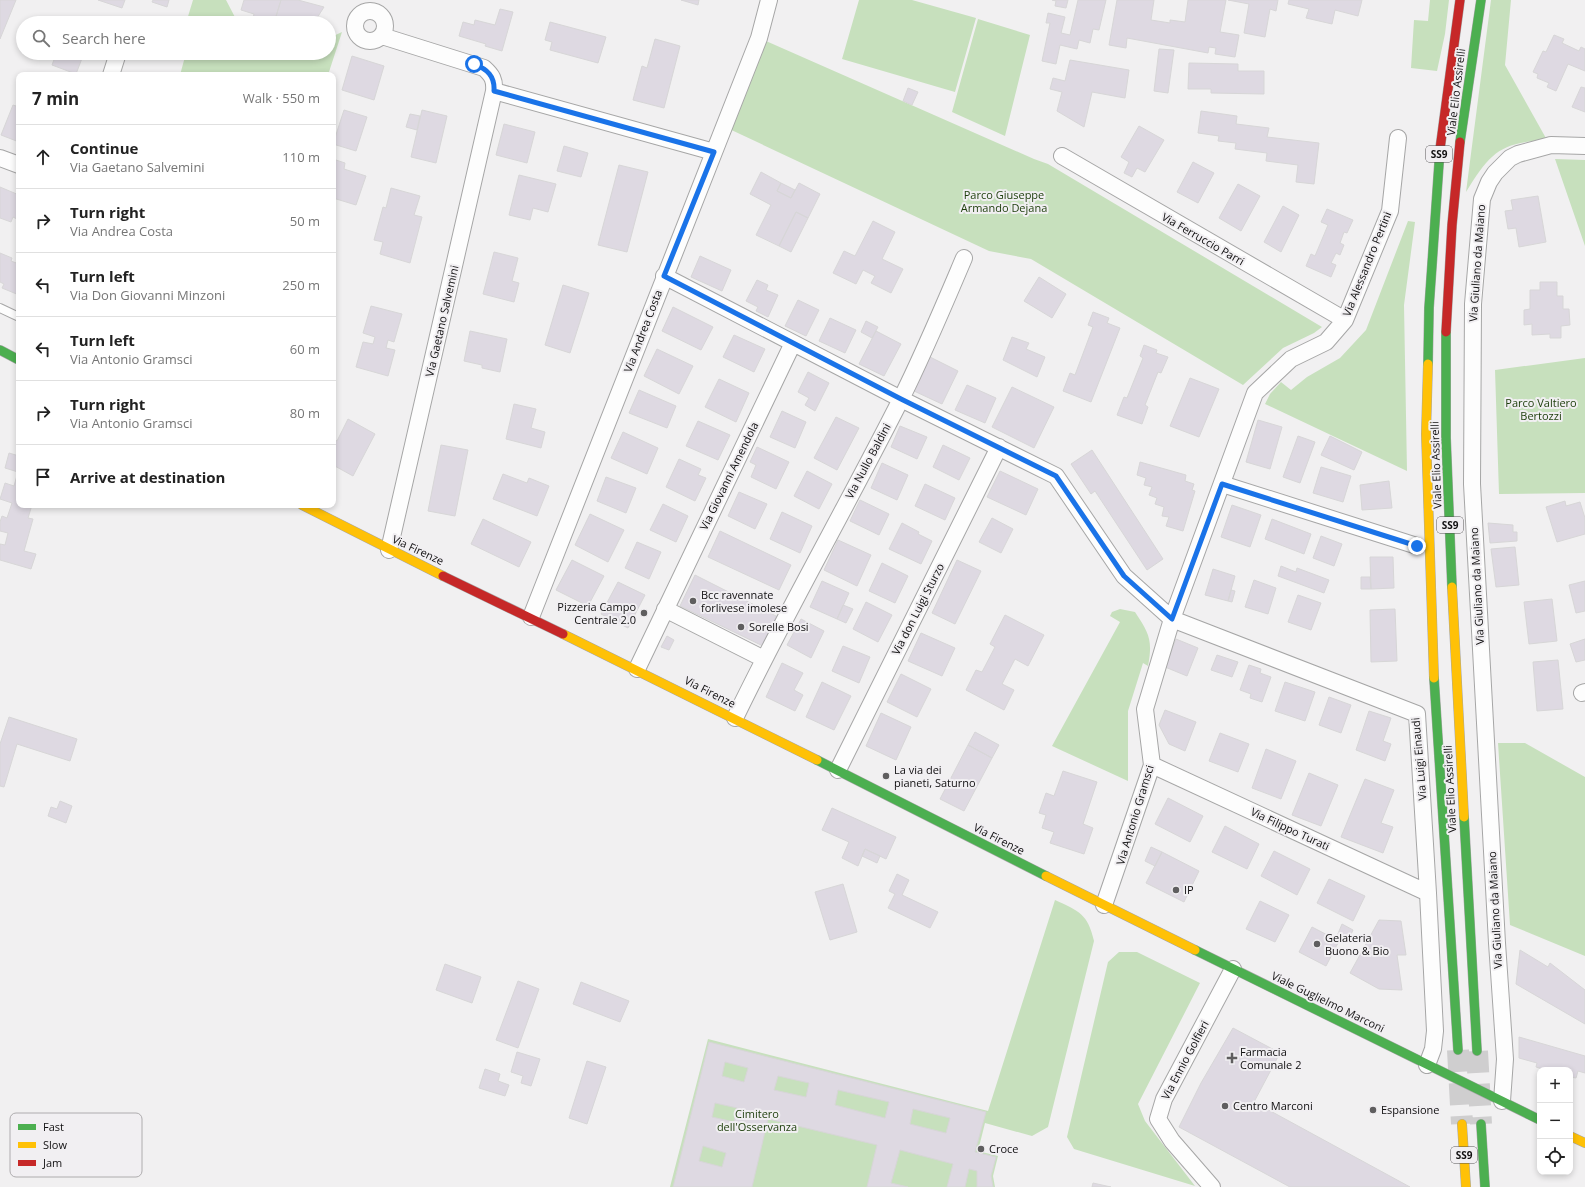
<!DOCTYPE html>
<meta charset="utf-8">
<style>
body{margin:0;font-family:"Open Sans",sans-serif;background:#f2f2f2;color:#222}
.controls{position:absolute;right:12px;bottom:12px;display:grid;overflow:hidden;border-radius:8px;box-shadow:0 2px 6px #0003}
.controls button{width:36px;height:36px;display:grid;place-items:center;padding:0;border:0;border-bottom:1px solid #e0e0e0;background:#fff;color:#222;font:20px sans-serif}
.stop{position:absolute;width:12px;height:12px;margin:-9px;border:3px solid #1a73e8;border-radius:50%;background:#fff}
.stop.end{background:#1a73e8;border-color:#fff;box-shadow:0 1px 4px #0008}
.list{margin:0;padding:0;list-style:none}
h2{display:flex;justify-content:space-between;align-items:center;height:52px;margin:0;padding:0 16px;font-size:17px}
h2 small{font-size:13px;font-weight:400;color:#767676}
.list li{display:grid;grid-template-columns:26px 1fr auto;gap:12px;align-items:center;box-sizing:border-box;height:64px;padding:0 16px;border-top:1px solid #e0e0e0}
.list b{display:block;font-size:15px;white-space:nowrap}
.list p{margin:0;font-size:13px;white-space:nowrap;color:#767676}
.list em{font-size:13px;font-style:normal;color:#767676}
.icon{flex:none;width:22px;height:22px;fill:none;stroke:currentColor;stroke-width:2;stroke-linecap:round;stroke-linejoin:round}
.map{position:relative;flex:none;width:1585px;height:1187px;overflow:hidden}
.search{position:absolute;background:#fff;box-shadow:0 2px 6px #0003;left:16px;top:16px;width:320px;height:44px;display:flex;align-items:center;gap:10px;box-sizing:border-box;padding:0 14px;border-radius:22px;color:#767676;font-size:15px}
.panel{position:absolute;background:#fff;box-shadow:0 2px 6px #0003;left:16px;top:72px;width:320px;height:436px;border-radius:8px}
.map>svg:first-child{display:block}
</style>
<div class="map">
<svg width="1585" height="1187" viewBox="0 0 1585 1187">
<rect width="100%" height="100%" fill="#f1f0f1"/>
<!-- green -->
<path fill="#c7e0bd" d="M193 0H226L238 23H186Z
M859 0H912L976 18 955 92 842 59Z
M1430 0H1449L1445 34 1437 71 1411 68 1414 20 1428 21Z
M1491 0H1511L1505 65 1547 140C1500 142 1490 153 1466 192Z
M978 19 1030 35 1005 136 952 112Z
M342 32 328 75H180L186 53H329V38Z
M759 38 1034 159 1048 164 1322 327 1314 333 1283 348 1243 385 1031 259 989 251 725 127Z
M1555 159 1585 160V246Z
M1408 221 1415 222 1404 305 1407 471 1265 404 1270 394 1281 382 1291 390 1307 377 1340 358 1366 330Z
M1585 358V493L1499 494 1495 370Z
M1120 609 1135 612C1149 633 1153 640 1148 666L1143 663 1128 711V781L1052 746 1120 622 1110 616 1112 612Z
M1498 743H1525L1585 777V956L1510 925Z
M1055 900C1079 911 1088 914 1094 941L1048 1127 1032 1136 985 1123 978 1151 998 1156 993 1176 995 1187H670L708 1039 988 1111Z
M1119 952H1137L1200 983 1138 1104 1145 1121 1195 1186 1074 1149 1067 1137 1108 962Z"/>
<!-- building -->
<path fill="#ded9e2" stroke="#d7d6d7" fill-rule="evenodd" d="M0 0H16L0 39Z
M98 0H125L122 8Z
M153 0H169L167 7 152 2Z
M244 0H281L274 23H252L254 14 241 10Z
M281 0H298L324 7 317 18 311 23H274Z
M681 0H699L698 5Z
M1052 0H1068L1066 8 1055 6 1056 1Z
M1078 0H1106L1099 30 1093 29 1090 43 1079 40 1077 49 1060 45 1056 64 1042 61 1050 23H1046L1048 13 1065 17 1061 33 1070 35Z
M1117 0H1154L1151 20 1170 23V20L1185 22 1188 0H1226L1220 32 1239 35 1235 57 1215 54 1216 48 1209 47 1208 53 1127 38 1126 48 1109 45Z
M1228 0H1278L1276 11 1270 9 1265 37 1244 33 1249 4Z
M1289 0H1362L1358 16 1335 10 1332 24 1306 18 1309 9 1288 4Z
M500 9 513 12 502 51 485 46 486 44 459 36 463 22 474 25 475 20 495 25Z
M550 22 606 37 598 63 550 50 552 42 545 40Z
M1554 35 1564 39 1562 43 1579 51 1581 47 1585 49V71L1568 64 1556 91 1547 87 1549 83 1537 78 1538 74 1533 72 1543 51 1546 52Z
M655 39 680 46 664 108 633 100 642 66 647 68Z
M1159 49 1174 50 1168 93 1154 91Z
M44 53H84L76 74 52 65 55 57Z
M352 56 384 66 374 100 342 90Z
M1070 60 1129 70 1125 98 1092 92 1084 127 1057 111 1062 92 1050 89 1053 78 1065 81Z
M1189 63 1238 64V71H1264V94L1211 93V89H1188Z
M1581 87 1585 88V112L1572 107Z
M908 88 918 92 912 105 903 101Z
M13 105 19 107V142L1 135Z
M344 110 367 117 356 151 333 144Z
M422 110 447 116 436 163 411 157Z
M1201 111 1237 116 1236 124 1269 128 1267 137 1319 143 1314 184 1296 182 1298 165 1266 161 1267 153 1235 149 1236 143 1218 141 1219 136 1198 133Z
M410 114 420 116 417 130 406 127Z
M504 124 535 132 527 163 496 155Z
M1139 126 1164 140 1145 172 1137 168 1132 177 1124 173 1129 162 1121 157Z
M564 146 588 153 581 177 557 171Z
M333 159 345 163 344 169 366 176 356 205 333 198Z
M1193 162 1214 173 1198 203 1177 192Z
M619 165 648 172 627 252 598 245Z
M761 172 781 183 777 191 791 198 799 183 820 194 808 218 796 212 779 246 756 235 771 205 750 194Z
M519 175 556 184 548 212 533 208 530 220 509 215Z
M781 183 795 190 791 198 777 191Z
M1238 184 1260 196 1241 231 1219 218Z
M0 187 19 195V220L13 217 11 222 0 218Z
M391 188 420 196 414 215 422 217 410 263 380 254 383 242 374 240 383 207 386 208Z
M1538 196 1546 242 1519 247 1516 228 1508 229 1505 211 1513 210 1511 200Z
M1283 206 1299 215 1281 252 1264 242Z
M1327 209 1353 220 1347 233 1344 232 1340 243 1344 245 1340 255 1336 253 1331 263 1336 265 1331 277 1306 266 1311 254 1315 256 1328 225 1321 222Z
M796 212 808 218 791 252 779 246Z
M873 221 895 232 882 259 903 269 891 293 871 283 875 276 863 270 856 284 833 273 844 251 855 256Z
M494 252 518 258 512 281 519 283 514 302 483 294Z
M0 253 12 258 11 261 19 264V299L17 298 19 295 2 288 4 284 0 282Z
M700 256 731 270 722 291 691 277Z
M1039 277 1066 294 1052 318 1024 301Z
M757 280 768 285 766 290 778 295 768 317 756 311 758 307 746 301Z
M1540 282H1557V296H1563V309H1569L1570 325 1561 326V338H1550V334L1532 335V324L1524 325V310L1530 309V290H1540Z
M563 285 589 293 570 353 545 345Z
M798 300 819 310 806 336 785 326Z
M371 306 402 314 394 342 388 340 386 348 395 350 388 376 356 367 363 342 373 344 375 337 363 333Z
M673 307 713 327 701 350 662 331Z
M1093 312 1109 318 1107 323 1120 328 1091 402 1063 391 1070 373 1075 375 1093 327 1088 325Z
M830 318 856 330 845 353 819 341Z
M866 321 878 327 872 338 861 332Z
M470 331 507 339 500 372 482 368V365L464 361Z
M876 331 901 344 884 376 859 364Z
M734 335 765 349 754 372 723 357Z
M1012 337 1029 343 1026 349 1045 357 1037 377 1003 360Z
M1144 345 1157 350 1156 353 1168 357 1161 373 1158 372 1145 405 1148 407 1142 424 1117 415 1124 397 1127 398 1143 358 1140 356Z
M657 349 693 366 679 394 644 376Z
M930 357 958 371 942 404 914 391Z
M808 372 829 383 815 411 805 405 809 398 798 392Z
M1190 378 1219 389 1199 437 1170 426Z
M719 379 749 393 736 422 705 407Z
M967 385 996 398 985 423 955 410Z
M1012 387 1054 407 1034 448 992 427Z
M639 390 676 406 667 428 629 413Z
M514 404 536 409 531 428 545 432 541 448 506 439Z
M782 411 806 422 795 448 770 437Z
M836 417 859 428 837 470 814 458Z
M348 419 375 434 353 476 333 465V439L337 441Z
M1258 420 1282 427 1270 469 1246 462Z
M698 421 730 435 718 460 686 446Z
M900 426 927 437 917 459 891 447Z
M623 432 658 448 647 474 611 458Z
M1298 436 1315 442 1300 483 1283 477Z
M1330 436 1362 452 1354 470 1321 455Z
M441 445 468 450 455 516 428 511Z
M943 445 970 458 959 480 933 467Z
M757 447 789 462 776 489 751 477 756 465 750 462Z
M1092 450 1163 559 1147 570 1095 491 1091 494 1071 464Z
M9 453 19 456V505H32L28 518 33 519 24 551 36 554 31 569 0 560V544L5 545 8 533 0 531V522L2 516 7 518 12 503 0 499 5 483 14 486 18 472 5 468Z
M679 459 701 469 698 475 706 478 695 501 666 487Z
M1140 462 1186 475 1185 481 1194 484 1192 490 1195 491 1183 531 1166 526 1169 517 1162 516 1164 507 1155 504 1157 498 1149 495 1152 487 1144 485 1146 478 1137 475Z
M882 463 908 475 897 500 871 488Z
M1321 467 1351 476 1343 502 1313 493Z
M807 471 832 484 819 509 794 496Z
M1000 471 1038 489 1026 515 987 497Z
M503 474 527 483 529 478 549 486 537 516 493 499Z
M606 477 636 488 626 513 597 501Z
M1389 481 1392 508 1362 510 1360 485Z
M925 484 955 498 945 520 915 506Z
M739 492 767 504 755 529 728 516Z
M860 500 889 514 879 535 850 521Z
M1565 501 1566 506 1580 502 1585 518V534L1557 542 1546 507Z
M663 504 688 516 676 542 650 530Z
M1232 505 1261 515 1250 547 1221 537Z
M782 512 812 526 800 553 770 539Z
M590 514 624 530 608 562 575 545Z
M992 518 1013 529 1001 553 979 542Z
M483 519 531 542 519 567 471 544Z
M1272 519 1311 534 1304 554 1265 539Z
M902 523 919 532 918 534 932 541 921 564 889 549Z
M1488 523 1513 525V532H1517V541L1490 543Z
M720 531 791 565 779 590 708 557Z
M1321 536 1342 544 1334 566 1313 558Z
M838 540 871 555 857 586 824 570Z
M637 542 661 552 649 579 625 568Z
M1515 547 1519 585 1496 587 1491 549Z
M1370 557H1393L1394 588 1371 589Z
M572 560 604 576 588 606 556 590Z
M957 560 981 571 955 624 932 613Z
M882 563 908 576 895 603 869 591Z
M1281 566 1296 572 1297 568 1329 580 1324 593 1278 576Z
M1213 569 1235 576 1228 601 1205 595Z
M695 575 778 617 763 646 680 606Z
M1361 577H1370L1371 589H1361Z
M1254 580 1276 588 1268 614 1245 607Z
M822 581 849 593 837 619 810 607Z
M1585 581V611L1576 613 1569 585Z
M618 582 645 595 628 628 601 614Z
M1231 590 1235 591 1232 602 1228 601Z
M1298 595 1321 603 1311 630 1288 622Z
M1552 599 1557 641 1529 644 1524 602Z
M866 602 892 615 878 642 853 629Z
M843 605 853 609 846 623 837 619Z
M1395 609 1397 661 1371 662 1370 610Z
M1005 615 1044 635 1028 666 1015 659 1002 684 1014 690 1004 710 966 690 976 670 982 672 995 647 990 644Z
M801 619 824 631 811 658 787 645Z
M921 633 955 648 942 676 908 661Z
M667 636 674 640 669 650 661 647Z
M1176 639 1198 648 1187 676 1165 667Z
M1585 639V660L1576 662 1570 644Z
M843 646 870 657 859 683 832 671Z
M1217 655 1238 662 1232 677 1211 670Z
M1558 660 1563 709 1537 711 1533 662Z
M782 663 803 673 794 690 803 695 795 711 766 697Z
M1249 665 1261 669 1260 673 1271 677 1262 702 1250 698 1251 694 1240 690Z
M901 674 931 689 917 717 887 702Z
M822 682 851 696 834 730 806 717Z
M1285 682 1315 692 1305 721 1275 711Z
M1329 697 1351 705 1341 733 1319 725Z
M1165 710 1196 722 1185 751 1169 744 1159 725Z
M1369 711 1391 718 1383 741 1391 744 1385 761 1356 750Z
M881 713 911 727 896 760 866 746Z
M9 717 77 739 70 761 17 744 4 787 0 786V744Z
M975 732 999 745 992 758 968 745Z
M1220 733 1249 744 1238 772 1209 761Z
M968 745 992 758 964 811 940 799Z
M1266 749 1296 761 1281 799 1252 788Z
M1063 771 1097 782 1083 824 1093 828 1084 854 1050 843 1054 832 1042 828 1046 815 1039 813 1046 793 1054 796Z
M1309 773 1338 785 1321 826 1292 815Z
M1365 779 1394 790 1381 823 1393 827 1383 853 1341 837Z
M1168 798 1203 816 1190 842 1155 824Z
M60 801 72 806 66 823 48 816 51 807 57 809Z
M832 808 896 837 886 859 865 849 858 866 842 858 849 842 822 830Z
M1225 826 1259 844 1247 869 1212 852Z
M1151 847 1162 852 1155 866 1145 861Z
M865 849 880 856 877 863 862 856Z
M1274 851 1310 869 1297 895 1261 876Z
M1162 852 1199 871 1184 902 1146 883Z
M897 874 909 880 902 895 938 912 930 928 888 908 895 894 889 891Z
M1329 879 1365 896 1353 921 1317 903Z
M843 884 857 932 830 940 815 892Z
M1260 901 1289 915 1275 942 1246 929Z
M1379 920 1401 921 1406 955H1397L1402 990 1379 989 1350 973Z
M1342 924 1353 930 1348 941 1337 936Z
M1312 927 1339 941 1326 966 1299 952Z
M1520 950 1548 967 1550 963 1585 990V1024L1516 984Z
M445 964 481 977 472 1003 436 990Z
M518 981 539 989 518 1048 496 1040Z
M581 982 629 1001 620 1022 573 1004Z
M1233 1028 1280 1053 1254 1102 1410 1187H1290L1179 1127 1201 1083Z
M1519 1037 1585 1056V1073L1578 1071 1576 1078 1570 1077V1070H1546L1536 1067 1537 1063 1519 1058Z
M709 1042 986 1112 975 1152 996 1157 991 1176 993 1187H977V1171L969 1169 965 1187H947L953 1164 900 1150 891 1183 908 1187H867L877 1145 768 1119 752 1187H673ZM725 1062 748 1068 744 1082 722 1076ZM778 1076 809 1083 806 1097 774 1090ZM838 1090 889 1102 885 1118 835 1105ZM715 1103 737 1108 734 1122 712 1117ZM913 1109 950 1118 946 1133 910 1124ZM703 1146 726 1153 722 1167 699 1161Z
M517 1052 540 1059 531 1086 521 1083 523 1076 511 1072Z
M587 1061 606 1067 587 1124 569 1118Z
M485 1069 500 1074 498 1081 509 1085 505 1096 479 1088Z
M1093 1183 1111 1187H1092Z"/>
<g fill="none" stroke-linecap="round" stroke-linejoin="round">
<!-- primary-tunnel -->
<path stroke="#cfcecf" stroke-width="22" stroke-dasharray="22 11" stroke-linecap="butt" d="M1458 1050 1462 1124
M1477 1051 1481 1124"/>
<!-- lane casing -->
<g stroke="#a6a6a6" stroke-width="10">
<path id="lane" d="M0 308 19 317"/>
</g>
<!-- street casing -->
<g stroke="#a6a6a6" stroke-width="18">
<path id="street" d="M355 26a15 15 0 1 1 30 0a15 15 0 1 1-30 0Z
M382 36 484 68C492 75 495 80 494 91
M111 75 118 53
M1062 156 1345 320
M0 158 19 165
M664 276 901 399 1056 476 1124 576 1172 619 1417 714 1428 893 1435 1031 1433 1049 1427 1065
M1222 484 1417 546
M389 550 494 91 714 152
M665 609 764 659
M531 617 759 38 769 0
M637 669 793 343
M1582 693 1585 692
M735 718C787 610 847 506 901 399 924 353 944 305 964 258
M1152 765 1428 893
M838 770 999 447
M1104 905 1152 765 1145 709 1172 619 1255 393 1291 359 1326 342 1345 320 1390 211 1398 138
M1502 1101 1505 1059 1497 943 1472 484 1473 304 1482 199 1489 182 1495 173 1510 158 1518 154 1551 145 1585 146
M1212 1187 1172 1141 1158 1119 1164 1099 1233 969"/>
</g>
<!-- fast casing -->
<g stroke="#a6a6a6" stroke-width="10">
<path id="fast" d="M1460 142 1481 0
M1446 332V438L1452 587
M0 350 19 360
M1428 364 1429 308 1440 149
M1434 678 1458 1050
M817 760 1046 876
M1464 817 1477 1051
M1195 950 1540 1120
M1481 1124 1485 1187"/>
</g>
<!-- slow casing -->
<g stroke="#a6a6a6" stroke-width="10">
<path id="slow" d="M1428 364 1426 434 1434 678
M302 505 443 576
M1452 587 1464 817
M563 634 817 760
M1046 876 1195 950
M1462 1124 1466 1187
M1570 1136 1585 1143"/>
</g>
<!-- jam casing -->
<g stroke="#a6a6a6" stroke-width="10">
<path id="jam" d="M1440 149 1460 0
M1446 332 1452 225 1460 142
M443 576 563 634"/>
</g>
<!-- lane -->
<use href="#lane" stroke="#fdfdfd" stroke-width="8"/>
<!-- street -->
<use href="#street" stroke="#fdfdfd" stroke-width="16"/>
<!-- fast -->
<use href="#fast" stroke="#4caf50" stroke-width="9"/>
<!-- slow -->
<use href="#slow" stroke="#ffc107" stroke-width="9"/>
<!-- jam -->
<use href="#jam" stroke="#c62828" stroke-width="9"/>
</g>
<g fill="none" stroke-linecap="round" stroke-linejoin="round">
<!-- route -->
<path stroke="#1a73e8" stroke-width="5" d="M474 64C487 69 495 76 494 91L714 152 664 276 901 399 1056 476 1124 576 1172 619 1222 484 1417 546"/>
</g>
<!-- markers -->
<g fill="#5f5e5f" stroke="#f1eff2" stroke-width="1.5">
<circle cx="693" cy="601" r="4"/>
<circle cx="644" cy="613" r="4"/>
<circle cx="741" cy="627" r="4"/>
<circle cx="886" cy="776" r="4"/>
<circle cx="1176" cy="890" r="4"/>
<circle cx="1317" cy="944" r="4"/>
<path d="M1230 1052h4v4h4v4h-4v4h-4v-4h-4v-4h4z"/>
<circle cx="1225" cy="1106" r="4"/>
<circle cx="1373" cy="1110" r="4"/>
<circle cx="981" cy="1149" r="4"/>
</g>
<g text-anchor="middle" stroke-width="4" stroke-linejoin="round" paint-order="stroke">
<!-- shield labels -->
<g fill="#f1eff2" stroke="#545254" stroke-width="1">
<rect x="1426" y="146" width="26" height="16" rx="3"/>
<rect x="1437" y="517" width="26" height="16" rx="3"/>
<rect x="1451" y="1147" width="26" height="16" rx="3"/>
</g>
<g font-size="10" font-weight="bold" fill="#100f10">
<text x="1439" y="158">SS9</text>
<text x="1450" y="529">SS9</text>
<text x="1464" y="1159">SS9</text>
</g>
<!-- street labels -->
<g font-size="11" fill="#100f10" stroke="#f1eff2">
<text transform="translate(1456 92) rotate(-83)" y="4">Viale Elio Assirelli</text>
<text transform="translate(1203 239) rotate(30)" y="4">Via Ferruccio Parri</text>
<text transform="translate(1477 263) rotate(-86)" y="4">Via Giuliano da Maiano</text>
<text transform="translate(1367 264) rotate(-68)" y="4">Via Alessandro Pertini</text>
<text transform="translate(442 321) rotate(-77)" y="4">Via Gaetano Salvemini</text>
<text transform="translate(643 331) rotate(-69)" y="4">Via Andrea Costa</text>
<text transform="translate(868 461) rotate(-62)" y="4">Via Nullo Baldini</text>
<text transform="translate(1436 465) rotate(-92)" y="4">Viale Elio Assirelli</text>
<text transform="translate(729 476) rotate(-64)" y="4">Via Giovanni Amendola</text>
<text transform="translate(418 550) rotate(25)" y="4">Via Firenze</text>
<text transform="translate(1477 586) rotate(-93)" y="4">Via Giuliano da Maiano</text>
<text transform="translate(918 609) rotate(-63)" y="4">Via don Luigi Sturzo</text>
<text transform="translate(710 692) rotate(27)" y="4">Via Firenze</text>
<text transform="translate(1419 759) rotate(-95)" y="4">Via Luigi Einaudi</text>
<text transform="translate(1450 789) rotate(-93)" y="4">Viale Elio Assirelli</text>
<text transform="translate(1135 815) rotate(-73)" y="4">Via Antonio Gramsci</text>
<text transform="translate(1290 829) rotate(25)" y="4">Via Filippo Turati</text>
<text transform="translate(999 839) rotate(27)" y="4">Via Firenze</text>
<text transform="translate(1495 910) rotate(-93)" y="4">Via Giuliano da Maiano</text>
<text transform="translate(1328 1002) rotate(26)" y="4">Viale Guglielmo Marconi</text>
<text transform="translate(1185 1060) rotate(-62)" y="4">Via Ennio Golfieri</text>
</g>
<!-- park labels -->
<g font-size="11" fill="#1b3c09" stroke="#f1eff2">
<text x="1004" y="199">Parco Giuseppe<tspan x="1004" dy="13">Armando Dejana</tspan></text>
<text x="1541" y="407">Parco Valtiero<tspan x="1541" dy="13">Bertozzi</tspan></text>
<text x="757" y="1118">Cimitero<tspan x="757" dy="13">dell'Osservanza</tspan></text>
</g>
<!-- poi labels -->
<g font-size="11" fill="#100f10" stroke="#f1eff2" text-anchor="start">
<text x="701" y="599">Bcc ravennate<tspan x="701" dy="13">forlivese imolese</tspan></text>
<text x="636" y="611" text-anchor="end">Pizzeria Campo<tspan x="636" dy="13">Centrale 2.0</tspan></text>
<text x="749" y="631">Sorelle Bosi</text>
<text x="894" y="774">La via dei<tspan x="894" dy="13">pianeti, Saturno</tspan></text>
<text x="1184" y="894">IP</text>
<text x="1325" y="942">Gelateria<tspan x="1325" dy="13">Buono &amp; Bio</tspan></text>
<text x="1240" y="1056">Farmacia<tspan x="1240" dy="13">Comunale 2</tspan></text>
<text x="1233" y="1110">Centro Marconi</text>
<text x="1381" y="1114">Espansione</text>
<text x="989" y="1153">Croce</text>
</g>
</g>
<!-- legend -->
<rect x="10" y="1113" width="132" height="64" rx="6" fill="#f1eff2" stroke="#aeacae" stroke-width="1"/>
<rect x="18" y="1124" width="18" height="6" fill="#4caf50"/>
<rect x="18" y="1142" width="18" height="6" fill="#ffc107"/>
<rect x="18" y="1160" width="18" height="6" fill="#c62828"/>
<g font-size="11" fill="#100f10">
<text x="43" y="1131">Fast</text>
<text x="43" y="1149">Slow</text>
<text x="43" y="1167">Jam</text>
</g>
</svg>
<div class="controls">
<button>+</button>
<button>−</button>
<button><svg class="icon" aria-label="locate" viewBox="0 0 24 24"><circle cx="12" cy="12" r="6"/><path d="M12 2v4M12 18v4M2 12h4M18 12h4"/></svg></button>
</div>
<div class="stop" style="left:474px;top:64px"></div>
<div class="stop end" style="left:1417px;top:546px"></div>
<div class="search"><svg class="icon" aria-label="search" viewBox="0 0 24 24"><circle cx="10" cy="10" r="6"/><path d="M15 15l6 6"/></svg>Search here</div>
<section class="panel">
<h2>7 min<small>Walk · 550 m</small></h2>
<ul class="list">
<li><svg class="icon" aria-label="ahead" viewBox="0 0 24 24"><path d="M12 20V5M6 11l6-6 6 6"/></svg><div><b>Continue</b><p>Via Gaetano Salvemini</p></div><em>110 m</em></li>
<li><svg class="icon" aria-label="right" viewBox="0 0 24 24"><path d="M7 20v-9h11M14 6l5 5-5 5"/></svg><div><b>Turn right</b><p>Via Andrea Costa</p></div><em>50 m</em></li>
<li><svg class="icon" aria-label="left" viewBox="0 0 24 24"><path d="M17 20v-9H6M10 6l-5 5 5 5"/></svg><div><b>Turn left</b><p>Via Don Giovanni Minzoni</p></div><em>250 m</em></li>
<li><svg class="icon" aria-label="left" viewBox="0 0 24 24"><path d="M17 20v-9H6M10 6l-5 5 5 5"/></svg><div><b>Turn left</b><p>Via Antonio Gramsci</p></div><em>60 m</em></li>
<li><svg class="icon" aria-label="right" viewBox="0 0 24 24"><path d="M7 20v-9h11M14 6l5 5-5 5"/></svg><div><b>Turn right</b><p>Via Antonio Gramsci</p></div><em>80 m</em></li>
<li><svg class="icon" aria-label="arrive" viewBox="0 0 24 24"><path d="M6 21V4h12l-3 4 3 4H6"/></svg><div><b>Arrive at destination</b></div></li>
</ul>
</section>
</div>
